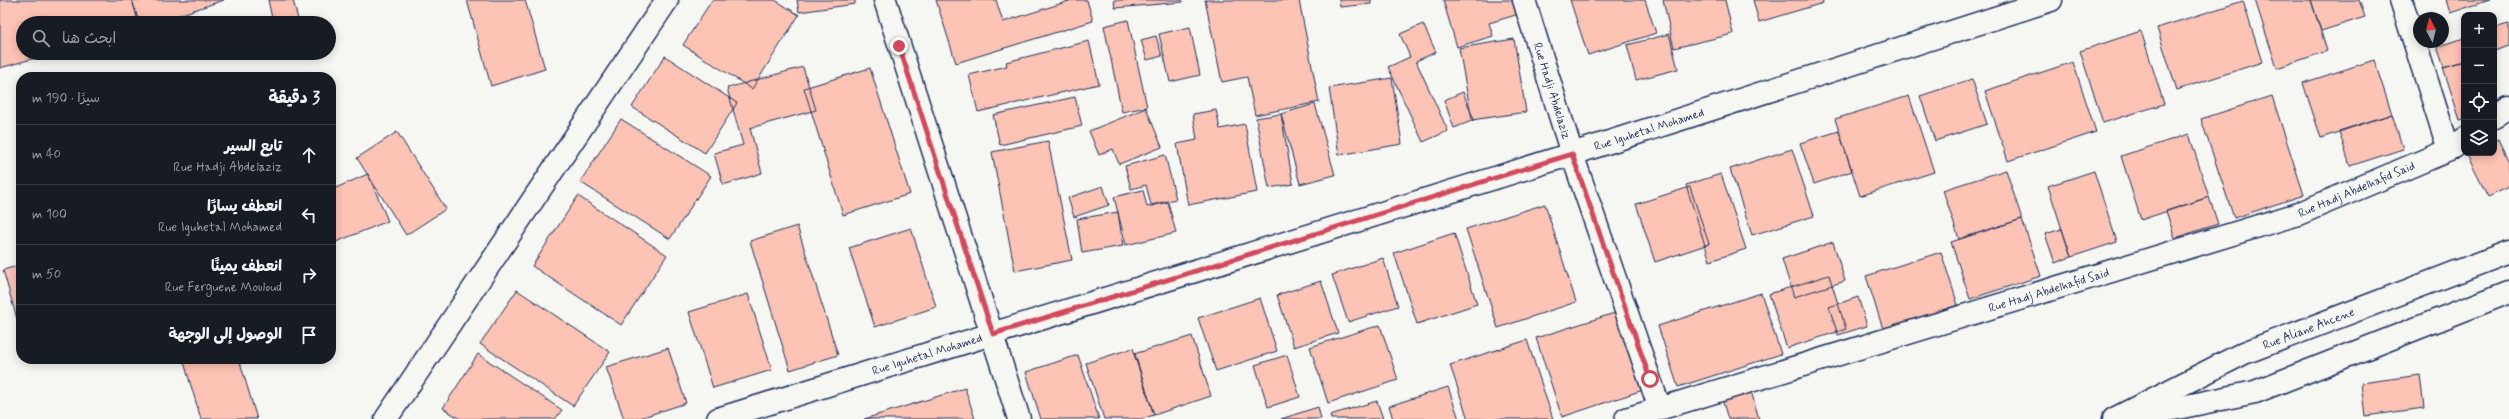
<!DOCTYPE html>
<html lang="ar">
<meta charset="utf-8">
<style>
body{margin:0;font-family:Mynerve,"Playpen Sans Arabic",sans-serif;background:#20242c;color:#f1f3f6;direction:rtl}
.controls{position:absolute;right:12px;top:12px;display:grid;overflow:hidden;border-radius:8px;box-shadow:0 2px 10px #0003}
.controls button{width:36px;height:36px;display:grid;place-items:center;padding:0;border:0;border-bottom:1px solid #363941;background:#171b24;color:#f1f3f6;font:20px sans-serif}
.compass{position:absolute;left:2413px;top:12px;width:36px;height:36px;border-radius:50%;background:#171b24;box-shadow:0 2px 10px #0003;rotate:353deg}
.stop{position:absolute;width:12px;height:12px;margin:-9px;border:3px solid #d1495b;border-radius:50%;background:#fff}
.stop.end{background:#d1495b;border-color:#fff;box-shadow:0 1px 4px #0008}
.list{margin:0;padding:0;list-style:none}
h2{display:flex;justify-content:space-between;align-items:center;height:52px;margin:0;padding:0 16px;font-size:17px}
h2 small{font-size:13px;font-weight:400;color:#9ea1a6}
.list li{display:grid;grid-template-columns:26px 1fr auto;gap:12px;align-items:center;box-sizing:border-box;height:60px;padding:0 16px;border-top:1px solid #363941}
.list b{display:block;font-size:15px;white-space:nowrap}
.list p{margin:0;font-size:13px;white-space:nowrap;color:#9ea1a6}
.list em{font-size:13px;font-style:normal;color:#9ea1a6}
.icon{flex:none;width:22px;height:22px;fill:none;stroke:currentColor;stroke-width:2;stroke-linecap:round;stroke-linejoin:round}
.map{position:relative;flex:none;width:2509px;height:419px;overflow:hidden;direction:ltr}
.search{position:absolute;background:#171b24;box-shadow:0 2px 10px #0003;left:16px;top:16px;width:320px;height:44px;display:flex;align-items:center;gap:10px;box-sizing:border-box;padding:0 14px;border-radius:22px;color:#9ea1a6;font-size:15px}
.panel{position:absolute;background:#171b24;box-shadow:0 2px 10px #0003;left:16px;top:72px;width:320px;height:292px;border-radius:16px;direction:rtl}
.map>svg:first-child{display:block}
</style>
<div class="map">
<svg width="2509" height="419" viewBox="0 0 2509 419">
<rect width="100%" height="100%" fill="#f6f6f2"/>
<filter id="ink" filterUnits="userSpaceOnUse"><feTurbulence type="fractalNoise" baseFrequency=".025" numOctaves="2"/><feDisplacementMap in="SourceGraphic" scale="8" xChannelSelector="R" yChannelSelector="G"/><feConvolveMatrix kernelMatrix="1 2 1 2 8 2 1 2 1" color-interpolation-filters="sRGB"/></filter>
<g filter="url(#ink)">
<!-- building -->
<path fill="#fdc3b4" stroke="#1b2f5e" d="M0 0H132L139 23H23V53H53L0 68Z
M132 0H224L155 23H139Z
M268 0H293L299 23H273Z
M467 0H525L545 69 491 86Z
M712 0H775L799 15 752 89 683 45Z
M797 0H855V4L799 12Z
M936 0H996L1003 22 1072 0H1087L1093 21 956 63Z
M1114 0H1182L1183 2 1115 8Z
M1205 0H1299L1319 102 1255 115 1247 77 1222 82Z
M1339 0H1371V4L1340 7Z
M1443 0H1515L1519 14 1489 23 1493 36 1457 47Z
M1570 0H1645L1656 33 1588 55Z
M1663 0H1725L1733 34 1674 48Z
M1753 0H1822L1823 3 1759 22Z
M2255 0H2311L2327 51 2277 68Z
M2311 0H2359L2365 17 2321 31Z
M2446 0H2490L2450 13Z
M2243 1 2262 62 2177 90 2157 28Z
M1128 20 1147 107 1122 112 1104 26Z
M1423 24 1436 52 1416 61 1448 131 1423 142 1388 67 1410 57 1400 34Z
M2509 24V46L2494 51V28Z
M1190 27 1200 75 1170 82 1159 34Z
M2141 31 2164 104 2103 123 2080 51Z
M1669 34 1678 69 1636 80 1627 45Z
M1156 36 1162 56 1147 60 1141 40Z
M2464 38V61L2444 67 2437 47Z
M1514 39 1526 112 1472 120 1459 48Z
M1089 41 1099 84 978 112 969 75 1007 66 1006 62Z
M665 56 737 103 705 153 632 107Z
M2374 60 2392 114 2321 138 2303 83Z
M2464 61V119L2460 120 2443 67Z
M2073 62 2096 132 2008 161 1985 91Z
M803 67 816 110 750 128 762 173 723 185 714 153 743 145 727 88Z
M870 68 910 194 843 215 804 88Z
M1392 78 1402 144 1339 155 1329 88Z
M1972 79 1987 124 1935 141 1920 96Z
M1463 92 1474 120 1454 128 1444 100Z
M1909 96 1934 172 1860 196 1835 119Z
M2272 96 2304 195 2234 218 2201 119Z
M1075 97 1082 126 1000 145 993 115Z
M1315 104 1335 175 1300 184 1281 114Z
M1146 108 1162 147 1119 164 1113 149 1099 155 1089 131Z
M1216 110 1220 129 1245 124 1257 192 1188 205 1177 144 1197 140 1193 114Z
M1281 114 1293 184 1269 188 1256 118Z
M2392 114 2403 149 2350 166 2339 131Z
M621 119 711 176 670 239 580 182Z
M1839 131 1852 171 1814 184 1800 143Z
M397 132 446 209 406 235 357 158Z
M2189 134 2209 197 2141 220 2121 156Z
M2498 139 2509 162V187L2488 197 2467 155 2494 153V141Z
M1048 141 1072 260 1015 271 992 152Z
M1792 149 1814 216 1752 235 1730 169Z
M1165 155 1176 199 1151 205 1146 185 1131 189 1125 166Z
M2006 170 2022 219 1959 239 1943 190Z
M2094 171 2117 242 2071 257 2048 186Z
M368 174 388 221 331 244V190Z
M1721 174 1746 249 1710 261 1686 185Z
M1103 186 1109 205 1074 217 1068 198Z
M1690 187 1709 244 1655 262 1636 204Z
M1143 190 1147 207 1168 202 1176 233 1126 245 1114 197Z
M578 196 667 255 621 325 532 266Z
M2209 197 2218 224 2175 238 2166 211Z
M1545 204 1576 302 1498 328 1466 229Z
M1118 212 1123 246 1082 253 1077 219Z
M2022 219 2041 276 1970 299 1951 242Z
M797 226 838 355 790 370 750 241Z
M911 228 936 307 875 327 849 248Z
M2062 229 2071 257 2055 263 2045 234Z
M1454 233 1477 304 1417 324 1394 253Z
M1833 242 1845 281 1794 297 1782 259Z
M1941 252 1958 305 1883 329 1866 276Z
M1383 258 1398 306 1348 322 1332 275Z
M21 265V318L17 319 3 270Z
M1829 275 1846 329 1787 348 1769 294Z
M1321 281 1338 333 1294 347 1277 295Z
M517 290 610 352 573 406 480 344Z
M1761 293 1781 354 1678 387 1658 326Z
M748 294 772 370 713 388 689 312Z
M1858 297 1867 326 1838 335 1829 307Z
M1260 298 1277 351 1216 371 1198 318Z
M1618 312 1643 390 1562 417 1536 338Z
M1380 325 1398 380 1328 403 1310 347Z
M1192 336 1211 396 1154 415 1134 354Z
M1527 340 1553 419H1468L1450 365Z
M668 348 686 403 637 419H624L606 367Z
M1133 348 1154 415 1141 419H1104L1086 363Z
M478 354 562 410 555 419H460L443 408Z
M1078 355 1099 419H1041L1026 372Z
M1287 355 1300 397 1268 407 1255 365Z
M183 359H239L257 419H201Z
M2420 375 2424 408 2365 416 2361 383Z
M1448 387 1459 419H1393L1389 406Z
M965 388 975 419H864Z
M1751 391 1759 419H1728L1722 399Z
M1377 401 1383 419H1331L1330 415Z
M1318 407 1321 419H1281Z"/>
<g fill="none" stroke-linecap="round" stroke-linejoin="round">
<!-- minor casing -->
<g stroke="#1b2f5e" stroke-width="25">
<g id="minor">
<path d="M885 0 1019 419"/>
<path id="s1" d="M1524 0 1572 154 1660 409"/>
<path d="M2401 0 2449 150"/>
<path d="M2494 117 2509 107"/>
<path id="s2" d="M718 419 1572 154 2051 0"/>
<path id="s3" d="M1626 419 2298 214 2449 150 2464 139"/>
</g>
</g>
<!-- secondary casing -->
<g stroke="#1b2f5e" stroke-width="25">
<path id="secondary" d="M386 419 667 0"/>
</g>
<!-- primary casing -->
<g stroke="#1b2f5e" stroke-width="25">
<g id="primary">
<path d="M2134 417 2255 392 2509 292"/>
<path id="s4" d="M2114 419 2244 353 2509 252"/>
</g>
</g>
<!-- minor -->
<use href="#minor" stroke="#f6f6f2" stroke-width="22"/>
<!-- secondary -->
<use href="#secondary" stroke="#f6f6f2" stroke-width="22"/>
<!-- primary -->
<use href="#primary" stroke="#f6f6f2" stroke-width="22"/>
</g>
</g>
<g fill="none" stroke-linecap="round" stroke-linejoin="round" filter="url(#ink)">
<!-- route -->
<path stroke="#d1495b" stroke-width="5" d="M899 46 993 334 1572 154 1650 379"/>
</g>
<g text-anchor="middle" stroke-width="4" stroke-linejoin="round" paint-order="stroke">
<!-- street labels -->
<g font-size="12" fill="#1b2f5e" stroke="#f6f6f2">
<text dy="4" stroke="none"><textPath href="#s1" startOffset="95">Rue Hadji Abdelaziz</textPath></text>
<text dy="4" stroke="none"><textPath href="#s2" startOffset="975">Rue Iguhetal Mohamed</textPath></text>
<text dy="4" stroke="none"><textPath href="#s3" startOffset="766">Rue Hadj Abdelhafid Said</textPath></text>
<text dy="4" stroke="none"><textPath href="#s3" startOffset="442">Rue Hadj Abdelhafid Said</textPath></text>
<text dy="4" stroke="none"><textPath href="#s4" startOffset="215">Rue Aliane Ahcene</textPath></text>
<text dy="4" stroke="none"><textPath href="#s2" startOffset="219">Rue Iguhetal Mohamed</textPath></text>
</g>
</g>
</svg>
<div class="controls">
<button>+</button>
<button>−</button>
<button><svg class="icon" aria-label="locate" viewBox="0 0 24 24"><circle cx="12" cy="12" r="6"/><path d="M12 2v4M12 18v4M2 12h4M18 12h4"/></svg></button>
<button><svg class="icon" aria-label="layers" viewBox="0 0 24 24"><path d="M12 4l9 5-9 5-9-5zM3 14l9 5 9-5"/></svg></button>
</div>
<svg class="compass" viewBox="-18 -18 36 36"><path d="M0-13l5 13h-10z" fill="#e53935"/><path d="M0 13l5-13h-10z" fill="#9ea1a6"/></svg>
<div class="stop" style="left:1650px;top:379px"></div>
<div class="stop end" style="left:899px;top:46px"></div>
<div class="search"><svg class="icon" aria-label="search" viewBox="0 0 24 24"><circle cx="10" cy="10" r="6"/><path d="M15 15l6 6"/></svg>ابحث هنا</div>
<section class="panel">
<h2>3 دقيقة<small>سيرًا · 190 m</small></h2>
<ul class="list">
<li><svg class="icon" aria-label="ahead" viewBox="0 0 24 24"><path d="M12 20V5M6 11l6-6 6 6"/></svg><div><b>تابع السير</b><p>Rue Hadji Abdelaziz</p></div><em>40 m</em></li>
<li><svg class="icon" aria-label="left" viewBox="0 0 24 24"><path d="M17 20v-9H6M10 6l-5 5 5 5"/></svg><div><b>انعطف يسارًا</b><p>Rue Iguhetal Mohamed</p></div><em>100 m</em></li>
<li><svg class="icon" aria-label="right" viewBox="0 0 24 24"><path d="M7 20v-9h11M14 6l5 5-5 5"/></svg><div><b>انعطف يمينًا</b><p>Rue Ferguene Mouloud</p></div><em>50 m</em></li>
<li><svg class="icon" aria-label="arrive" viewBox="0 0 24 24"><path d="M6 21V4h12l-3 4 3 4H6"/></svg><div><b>الوصول إلى الوجهة</b></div></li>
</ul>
</section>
</div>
